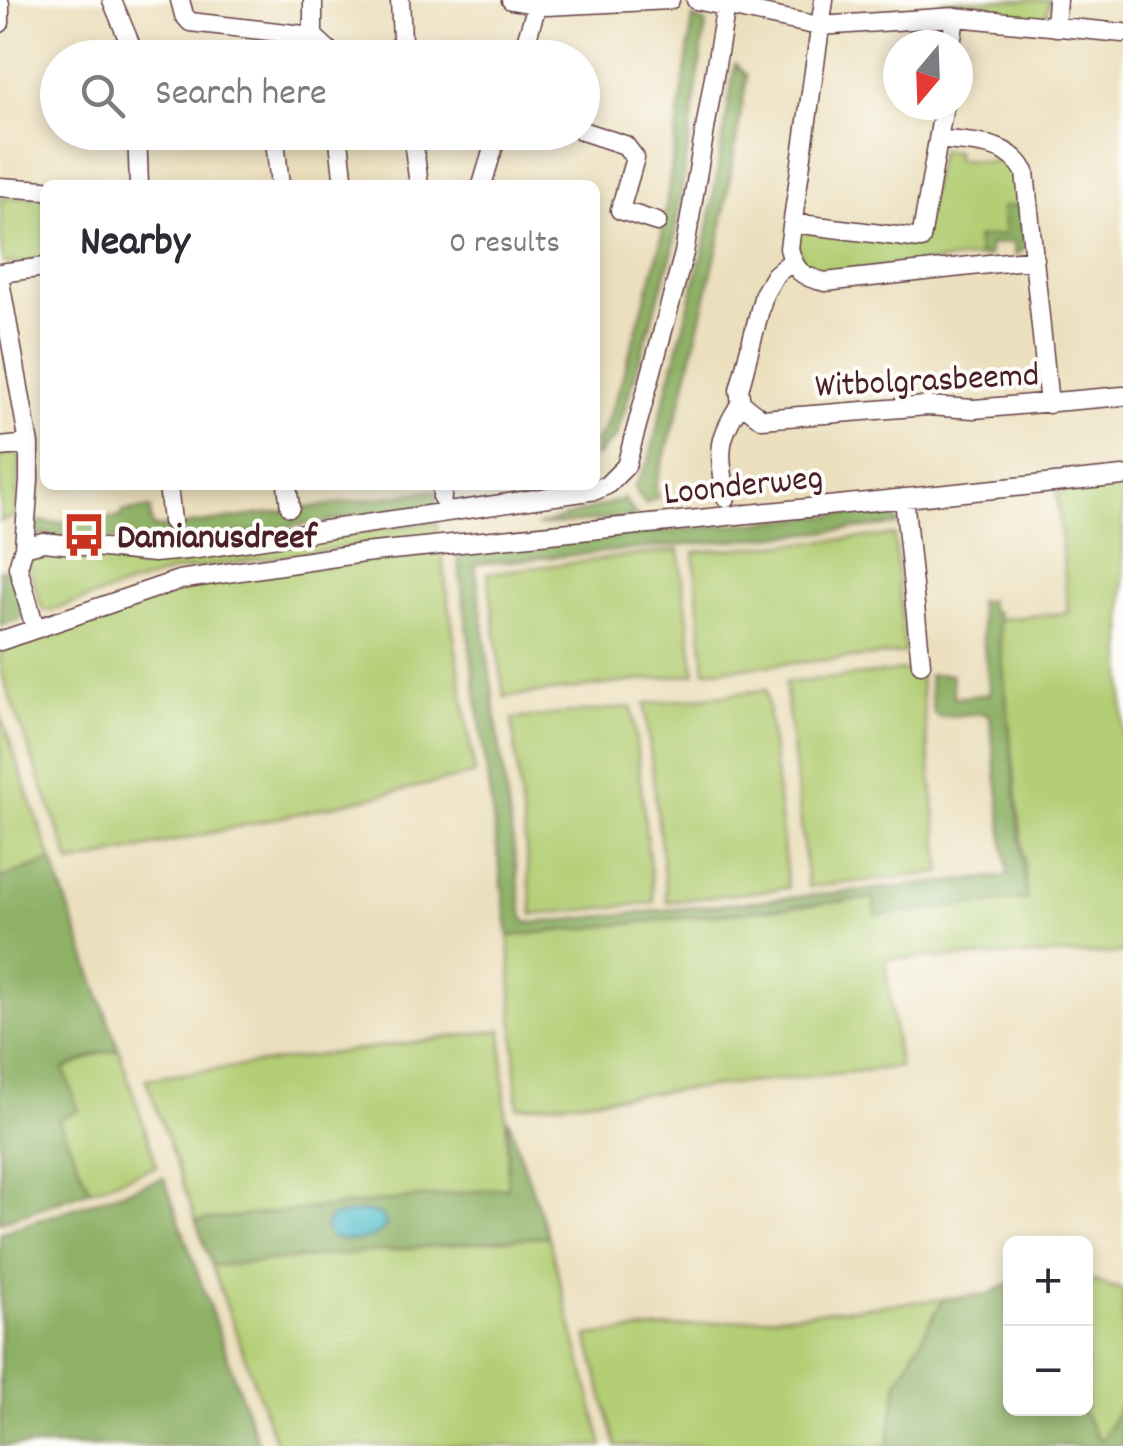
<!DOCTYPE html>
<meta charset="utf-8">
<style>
body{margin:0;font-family:Dekko,sans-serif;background:#f7f7f7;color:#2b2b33}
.controls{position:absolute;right:30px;bottom:30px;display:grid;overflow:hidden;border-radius:15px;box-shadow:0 5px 15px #0003}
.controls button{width:90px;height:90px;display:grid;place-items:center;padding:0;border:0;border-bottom:2px solid #e1e1e2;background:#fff;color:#2b2b33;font:50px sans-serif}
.compass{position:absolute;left:883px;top:30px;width:90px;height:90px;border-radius:50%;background:#fff;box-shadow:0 5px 15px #0003;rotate:199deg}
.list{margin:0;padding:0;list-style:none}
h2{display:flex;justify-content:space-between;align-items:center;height:130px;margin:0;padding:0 40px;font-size:42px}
h2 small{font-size:32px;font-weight:400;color:#7c7c81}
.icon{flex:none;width:55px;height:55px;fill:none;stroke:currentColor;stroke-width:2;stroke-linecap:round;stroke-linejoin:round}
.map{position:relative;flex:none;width:1123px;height:1446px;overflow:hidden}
.search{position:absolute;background:#fff;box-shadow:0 5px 15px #0003;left:40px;top:40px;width:560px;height:110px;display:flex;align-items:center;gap:25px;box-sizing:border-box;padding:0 35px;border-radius:55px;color:#7c7c81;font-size:38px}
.panel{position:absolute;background:#fff;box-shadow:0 5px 15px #0003;left:40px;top:180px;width:560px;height:310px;border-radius:15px}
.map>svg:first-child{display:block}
</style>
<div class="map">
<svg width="1123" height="1446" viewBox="0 0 1123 1446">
<rect width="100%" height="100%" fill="#fdfcf7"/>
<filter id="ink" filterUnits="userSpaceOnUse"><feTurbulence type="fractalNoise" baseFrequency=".01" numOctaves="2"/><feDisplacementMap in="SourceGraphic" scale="20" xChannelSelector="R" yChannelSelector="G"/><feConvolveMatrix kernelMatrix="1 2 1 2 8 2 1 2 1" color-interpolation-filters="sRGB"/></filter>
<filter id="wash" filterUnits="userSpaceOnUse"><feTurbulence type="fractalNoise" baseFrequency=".0048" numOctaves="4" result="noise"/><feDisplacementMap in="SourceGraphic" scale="40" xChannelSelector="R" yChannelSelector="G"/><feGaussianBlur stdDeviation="2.25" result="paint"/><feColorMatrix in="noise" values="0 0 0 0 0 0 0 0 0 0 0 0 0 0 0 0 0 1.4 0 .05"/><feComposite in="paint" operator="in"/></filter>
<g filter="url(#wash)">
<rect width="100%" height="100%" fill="#ebdfbd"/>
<!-- green -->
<path fill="#b3ce74" stroke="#7e7650" stroke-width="2.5" d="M942 0H1050L1045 20 947 12Z
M940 150 956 151V160L994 162 995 152 1016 168 1021 205 1005 235 977 238 979 257 825 274 803 265 795 235 799 229 918 246Z
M45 197V259L6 264 2 260 0 198Z
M18 453 20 454 15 517 0 521V455Z
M1123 485V953L885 959 899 1067 518 1107 509 936 874 898 877 914 1026 881 998 619 1068 613 1057 492Z
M437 522V531L428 536 175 571 49 611 42 609 28 564 35 554 44 551 157 558Z
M894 535 905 653 705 671 694 552Z
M679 550 695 674 504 697 488 573Z
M441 552 475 774 71 864 0 670V649L144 598 219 579Z
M919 669 942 873 808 887 785 683Z
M766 690 788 888 667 902 645 704Z
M632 707 654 903 533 915 512 719Z
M0 714 52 861 0 879Z
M502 1030C503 1083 508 1135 508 1188L196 1221 146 1079Z
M119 1050 157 1166 90 1190 58 1119 64 1069 101 1053Z
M548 1236 603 1446H277L212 1266Z
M1086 1279 1123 1290V1400L1104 1438 1098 1439 1081 1409 1086 1408Z
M943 1299 898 1382 888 1446H616L587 1336Z"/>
<!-- forest -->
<path fill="#8eb166" stroke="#6c6848" stroke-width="2.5" d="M693 18 706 23 673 250 616 437 595 457V441L603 432 620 386 660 248Z
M735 64 747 76 720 237 680 406 655 487 658 497 645 504 634 487 649 460 707 235Z
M1021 205 1024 250 1015 255 1013 242 989 245V256L979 257 976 238 1005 235 1002 207Z
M436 490 437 506 173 543 38 535 33 526 34 521 54 523 121 517 123 512 150 508 151 523 154 528 171 527Z
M624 499 637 517 536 526Z
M875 511 895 512 898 525 475 564 523 917 527 923 556 921 1008 876 990 717 986 713 938 717 933 712 929 675 951 674 954 698 990 694 978 601H989L991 612H997L1027 899 877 915 873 898 509 936 457 551Z
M0 570 13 571 24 612 20 619 0 625Z
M52 861 119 1050 100 1053 64 1069 79 1111 58 1119 90 1190 0 1222V879Z
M508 1118 548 1236 212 1266 196 1221 507 1188Z
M164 1178 259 1446H0V1233Z
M1008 1284 1010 1408 1081 1409 1098 1439 1104 1437 1123 1400V1446H888L898 1382 943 1299 989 1294Z"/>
<!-- water -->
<path fill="#50bdca" stroke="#4d6e7a" stroke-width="2.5" d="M363 1211 380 1215 387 1225C373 1244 351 1242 330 1237L325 1227 331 1217Z"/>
</g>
<g filter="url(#ink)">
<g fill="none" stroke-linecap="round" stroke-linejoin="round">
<!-- minor casing -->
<g stroke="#623c41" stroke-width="21">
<path id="minor" d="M112 0 136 58
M180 0 184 15 190 22 313 36 336 57
M313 0V36
M400 0 403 58
M511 0 546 6 670 0
M696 0 819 26 955 17 1123 33
M824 0 789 248C794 271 802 277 825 282L1035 259
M0 4V23
M1055 27 1057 0
M951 45 955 17
M521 58 537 5
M582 131 625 145 635 158 620 210 657 222
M137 132 139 185
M274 132 280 185
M338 132 344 185
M412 132 419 185
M939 139C972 144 1008 140 1025 172L1049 404
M482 185 498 132
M0 187 45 190
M793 223 921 239 944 105
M792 261 775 275 764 294 739 390 741 403 762 419 927 406 974 409 1123 396
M0 273 45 267
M0 281 29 444V481L24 547
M0 447 29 444
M168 485 172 521
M287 485 290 507
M442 498V485
M726 498C720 453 715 442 741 403
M904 498 921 664
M35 628 18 567 24 547 43 542 154 553 197 549 596 490 607 485 626 466 684 253 727 0
M0 641 179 580 363 553 1123 476"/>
</g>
<!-- minor -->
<use href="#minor" stroke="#fff" stroke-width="18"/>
</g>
</g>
<!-- icons -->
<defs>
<g id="bus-bare" transform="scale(3.45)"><path d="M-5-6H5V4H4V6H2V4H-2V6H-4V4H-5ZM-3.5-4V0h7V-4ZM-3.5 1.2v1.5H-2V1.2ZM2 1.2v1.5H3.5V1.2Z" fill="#c8321e" stroke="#fdfcf7" stroke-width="2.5" paint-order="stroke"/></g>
</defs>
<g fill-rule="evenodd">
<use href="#bus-bare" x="84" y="535"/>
</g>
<g text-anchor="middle" stroke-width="8" stroke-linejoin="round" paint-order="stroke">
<!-- street labels -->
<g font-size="35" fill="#4a1f2b" stroke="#fdfcf7">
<text transform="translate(927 378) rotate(-3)" y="12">Witbolgrasbeemd</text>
<text transform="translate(743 483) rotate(-6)" y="12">Loonderweg</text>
</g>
<!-- poi labels -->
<g font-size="35" font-weight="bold" fill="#4a1f2b" stroke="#fdfcf7" text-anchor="start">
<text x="117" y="547">Damianusdreef</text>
</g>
</g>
</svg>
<div class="controls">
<button>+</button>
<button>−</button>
</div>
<svg class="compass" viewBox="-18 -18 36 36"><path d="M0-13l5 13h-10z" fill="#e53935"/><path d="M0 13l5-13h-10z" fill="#7c7c81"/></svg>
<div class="search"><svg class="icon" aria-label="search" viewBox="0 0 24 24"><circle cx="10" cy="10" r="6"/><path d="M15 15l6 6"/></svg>Search here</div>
<section class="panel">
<h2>Nearby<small>0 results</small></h2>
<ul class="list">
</ul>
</section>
</div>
